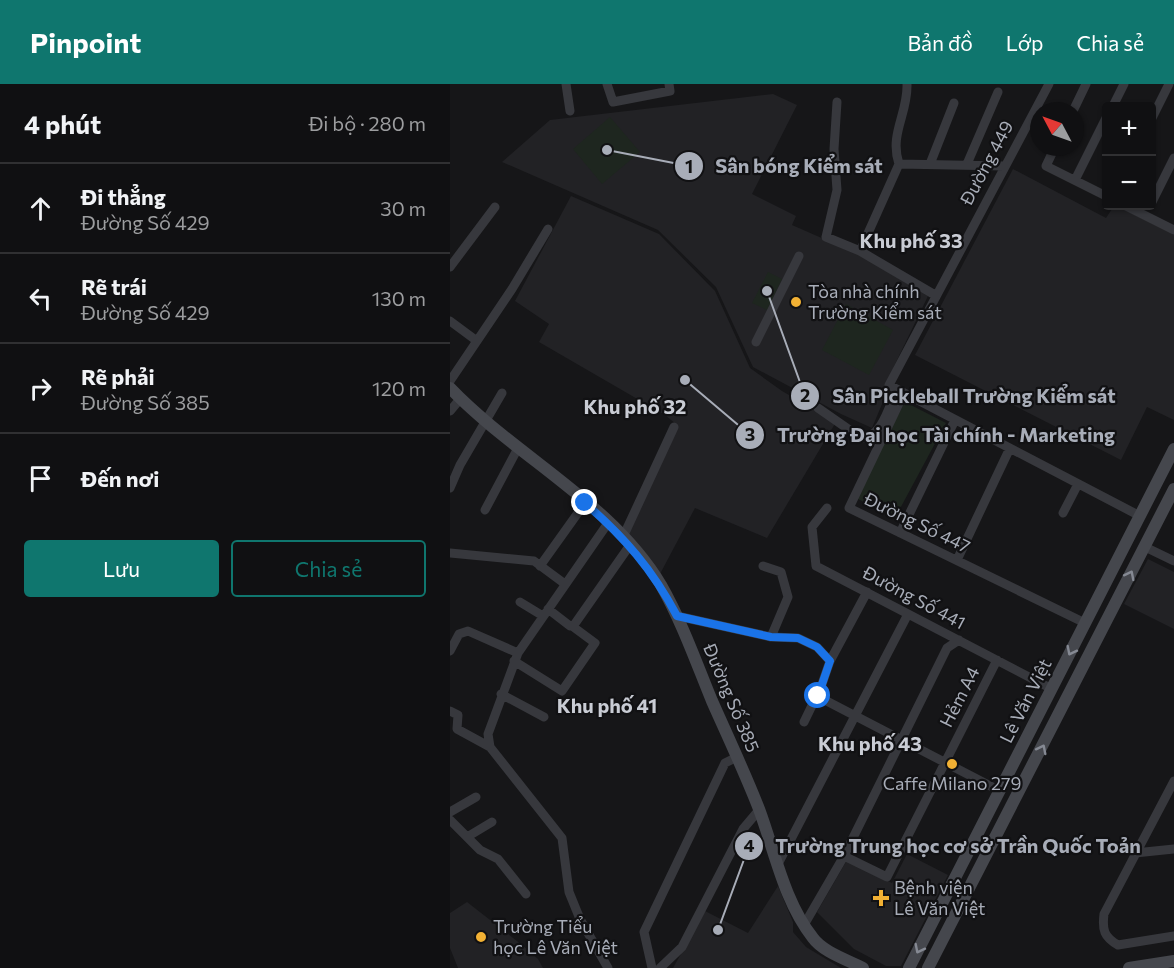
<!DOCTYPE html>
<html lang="vi">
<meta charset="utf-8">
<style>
body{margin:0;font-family:Commissioner,sans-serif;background:#19191b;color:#f1f3f6}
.controls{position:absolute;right:18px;top:18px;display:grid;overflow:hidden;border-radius:6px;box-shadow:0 2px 4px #0004}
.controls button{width:54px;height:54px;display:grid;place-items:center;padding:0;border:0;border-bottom:2px solid #303032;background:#101012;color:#f1f3f6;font:30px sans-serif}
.compass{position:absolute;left:580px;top:18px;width:54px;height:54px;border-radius:50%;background:#101012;box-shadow:0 2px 4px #0004;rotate:311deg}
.stop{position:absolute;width:18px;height:18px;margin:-14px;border:4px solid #1a73e8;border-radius:50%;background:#fff}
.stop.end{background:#1a73e8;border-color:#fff;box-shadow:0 2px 6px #0008}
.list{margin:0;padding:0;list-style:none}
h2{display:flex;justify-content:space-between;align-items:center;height:78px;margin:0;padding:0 24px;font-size:26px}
h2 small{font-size:20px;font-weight:400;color:#9c9d9f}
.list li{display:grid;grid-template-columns:39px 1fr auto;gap:18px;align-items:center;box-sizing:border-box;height:90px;padding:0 24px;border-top:2px solid #303032}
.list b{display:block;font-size:22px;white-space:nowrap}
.list p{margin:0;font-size:20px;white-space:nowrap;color:#9c9d9f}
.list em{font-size:20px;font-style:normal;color:#9c9d9f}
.actions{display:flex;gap:12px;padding:18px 24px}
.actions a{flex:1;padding:14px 0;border:2px solid #0f766e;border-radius:6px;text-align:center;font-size:21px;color:#0f766e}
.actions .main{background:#0f766e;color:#fff}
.icon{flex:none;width:33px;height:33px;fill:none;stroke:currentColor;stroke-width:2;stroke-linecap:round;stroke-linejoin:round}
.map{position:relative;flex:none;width:724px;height:884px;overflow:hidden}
header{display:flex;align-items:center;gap:36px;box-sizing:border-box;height:84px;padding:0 30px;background:#0f766e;color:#fff}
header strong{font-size:28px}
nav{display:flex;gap:33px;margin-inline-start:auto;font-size:21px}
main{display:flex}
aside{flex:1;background:#101012}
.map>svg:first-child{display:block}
</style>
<header>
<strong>Pinpoint</strong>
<nav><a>Bản đồ</a><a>Lớp</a><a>Chia sẻ</a></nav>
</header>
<main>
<aside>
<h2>4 phút<small>Đi bộ · 280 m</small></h2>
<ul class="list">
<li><svg class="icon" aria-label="ahead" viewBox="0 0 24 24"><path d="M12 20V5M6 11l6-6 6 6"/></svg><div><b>Đi thẳng</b><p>Đường Số 429</p></div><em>30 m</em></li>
<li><svg class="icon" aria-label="left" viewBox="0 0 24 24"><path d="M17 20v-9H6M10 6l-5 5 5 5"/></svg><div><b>Rẽ trái</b><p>Đường Số 429</p></div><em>130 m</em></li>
<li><svg class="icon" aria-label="right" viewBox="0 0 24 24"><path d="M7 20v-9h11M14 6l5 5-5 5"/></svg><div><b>Rẽ phải</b><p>Đường Số 385</p></div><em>120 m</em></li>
<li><svg class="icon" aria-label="arrive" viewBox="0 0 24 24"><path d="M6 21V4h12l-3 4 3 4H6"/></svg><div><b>Đến nơi</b></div></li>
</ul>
<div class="actions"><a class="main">Lưu</a><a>Chia sẻ</a></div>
</aside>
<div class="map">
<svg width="724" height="884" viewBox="0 0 724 884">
<rect width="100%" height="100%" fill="#161618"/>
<!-- built -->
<path fill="#222225" d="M323 10 347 21 302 110 346 132 342 141 408 170 478 212 433 305 437 308 422 344 391 330 303 283 266 203 208 146 52 78 100 36Z
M563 85 656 134 664 122H667L724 150V336L697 323 671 376 465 271Z
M121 112 209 150 265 207 300 284 332 307 386 338 317 454 245 424 210 490 176 448 226 340 215 331 89 258 99 240 65 217Z
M698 475 724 488V545L674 520Z
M457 770 498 791 451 882H436L404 865 367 828 397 776 442 799Z
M328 802 343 838V848L356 863 391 884H223L255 827 298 849Z
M17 818 72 861 88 875 93 884H8L0 864V829Z"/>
<!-- green -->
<path fill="#1e261f" d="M160 33 190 68 152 100 123 65Z
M318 188 332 195 317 226 302 219Z
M396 220 443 246 419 291 372 266Z
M455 318 496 339 445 434 404 413Z"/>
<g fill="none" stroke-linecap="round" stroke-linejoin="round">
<!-- street -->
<path stroke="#37383d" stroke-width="9" d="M116 0 120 27
M157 0 163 18 220 7 219 0
M599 0 439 301 690 432
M387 18 384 65 387 106 376 153 410 167 485 211
M663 22 674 0
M623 27 636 0
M702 34 719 0
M605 63 596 82 656 112
M449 80C439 50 458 30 457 0
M480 80 504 19
M517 80 548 8
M625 96 656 34
M702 118 724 74
M676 122 724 146
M410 167 449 80 554 82
M0 183 45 123
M0 237 27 257
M306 258 349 172
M0 297 62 205 98 145
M454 309 399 424 635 539
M368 324 411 354C432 354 439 322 447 305
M0 327 10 315
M0 404 10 381 52 309
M377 424 362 443 366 482 602 605
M35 426 68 364
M613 429 628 400
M450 449 505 336
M173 453 224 343
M695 463 724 477
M0 469 84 477 115 500
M507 476 560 364
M90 482 135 419
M313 482 331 488 338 513 321 553
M70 518 93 532
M98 525 120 542 124 541 180 461
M227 532 321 553 348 554 367 563 380 577 371 603 354 638
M0 567 9 550 18 547 68 569
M64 577 112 607 145 559 122 542
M380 577 417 508
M51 610 94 633
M367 612 550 707
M0 627 8 631 7 645 40 663
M724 697 654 830C652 846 654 853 668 861L724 852
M0 728 26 713
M0 736 30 766 48 775 76 810
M17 753 42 738
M685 769 724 765
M394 772 437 793 547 576
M327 782 458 530
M354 841 394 772 497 564 509 556
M158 884 130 835 119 808 112 754 40 663 38 650 68 569 158 439
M202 884 194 848 275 679 287 673
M210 884 232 863 293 745 309 726"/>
<!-- secondary -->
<path stroke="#45474d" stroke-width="12" d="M0 304C65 372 162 419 211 501 232 538 246 578 262 617 278 653 295 689 309 725 325 768 334 817 363 854 373 868 398 876 413 884
M459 884 724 365
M478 884 724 405
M679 884 724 877"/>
</g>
<!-- one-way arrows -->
<defs><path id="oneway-chevron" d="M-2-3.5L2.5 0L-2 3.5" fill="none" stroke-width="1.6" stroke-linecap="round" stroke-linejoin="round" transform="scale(1.5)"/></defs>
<g stroke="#858993">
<use href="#oneway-chevron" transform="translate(680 491) rotate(-63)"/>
<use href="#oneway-chevron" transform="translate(621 567) rotate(117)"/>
<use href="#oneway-chevron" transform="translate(592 665) rotate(-63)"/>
<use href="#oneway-chevron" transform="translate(469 865) rotate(117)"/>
</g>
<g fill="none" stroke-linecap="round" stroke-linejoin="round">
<!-- route -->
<path stroke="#1a73e8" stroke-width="8" d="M135 419C175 454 202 485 227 532L321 553 348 554 367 563 380 577 368 612"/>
</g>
<!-- markers -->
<g fill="#f2b134" stroke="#111113" stroke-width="2">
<circle cx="346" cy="218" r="6"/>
<circle cx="502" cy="680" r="6"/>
<path d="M428 805h6v6h6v6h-6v6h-6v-6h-6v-6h6z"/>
<circle cx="31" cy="853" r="6"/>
</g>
<g text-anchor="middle" stroke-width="4.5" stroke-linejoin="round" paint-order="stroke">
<!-- street labels -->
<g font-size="18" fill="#a8adb8" stroke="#111113">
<text transform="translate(537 79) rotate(-62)" y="6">Đường 449</text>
<text transform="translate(467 439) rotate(26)" y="6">Đường Số 447</text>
<text transform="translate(464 514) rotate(28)" y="6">Đường Số 441</text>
<text transform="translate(510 613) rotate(-63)" y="6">Hẻm A4</text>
<text transform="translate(281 614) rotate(67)" y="6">Đường Số 385</text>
<text transform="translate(576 617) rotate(-63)" y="6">Lê Văn Việt</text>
</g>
<!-- poi labels -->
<g font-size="18" fill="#a8adb8" stroke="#111113" text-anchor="start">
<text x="358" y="214">Tòa nhà chính<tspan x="358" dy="21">Trường Kiểm sát</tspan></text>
<text x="502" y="706" text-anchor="middle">Caffe Milano 279</text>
<text x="444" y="810">Bệnh viện<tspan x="444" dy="21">Lê Văn Việt</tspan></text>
<text x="43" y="849">Trường Tiểu<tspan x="43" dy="21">học Lê Văn Việt</tspan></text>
</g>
<!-- neighbourhood labels -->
<g font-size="20" font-weight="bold" fill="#c9ccd4" stroke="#111113">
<text x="461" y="164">Khu phố 33</text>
<text x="185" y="330">Khu phố 32</text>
<text x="157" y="629">Khu phố 41</text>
<text x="420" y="667">Khu phố 43</text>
</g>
</g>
<!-- callouts -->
<path fill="none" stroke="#a8adb8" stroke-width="2" d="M157 66L239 82M317 207L355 312M235 296L300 351M268 846L299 762"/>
<g fill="#a8adb8" stroke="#111113" stroke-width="2">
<circle cx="157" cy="66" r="6"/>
<circle cx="317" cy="207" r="6"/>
<circle cx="235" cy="296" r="6"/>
<circle cx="268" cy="846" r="6"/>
<circle cx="239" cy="82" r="15"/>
<circle cx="355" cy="312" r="15"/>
<circle cx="300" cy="351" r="15"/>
<circle cx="299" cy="762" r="15"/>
</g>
<g font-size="18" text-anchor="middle" font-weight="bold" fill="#111">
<text x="239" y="89">1</text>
<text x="355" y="318">2</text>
<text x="300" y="357">3</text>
<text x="299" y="768">4</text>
</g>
<g font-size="20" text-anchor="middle" font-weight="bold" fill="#a8adb8" stroke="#111113" stroke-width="4.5" stroke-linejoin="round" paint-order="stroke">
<text x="349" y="89">Sân bóng Kiểm sát</text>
<text x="524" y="319">Sân Pickleball Trường Kiểm sát</text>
<text x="496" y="358">Trường Đại học Tài chính - Marketing</text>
<text x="508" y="769">Trường Trung học cơ sở Trần Quốc Toản</text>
</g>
</svg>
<div class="controls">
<button>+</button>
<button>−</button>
</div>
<svg class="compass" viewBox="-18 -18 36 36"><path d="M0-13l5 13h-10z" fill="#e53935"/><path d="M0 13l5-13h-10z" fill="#9c9d9f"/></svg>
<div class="stop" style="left:368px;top:612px"></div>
<div class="stop end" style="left:135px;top:419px"></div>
</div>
</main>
